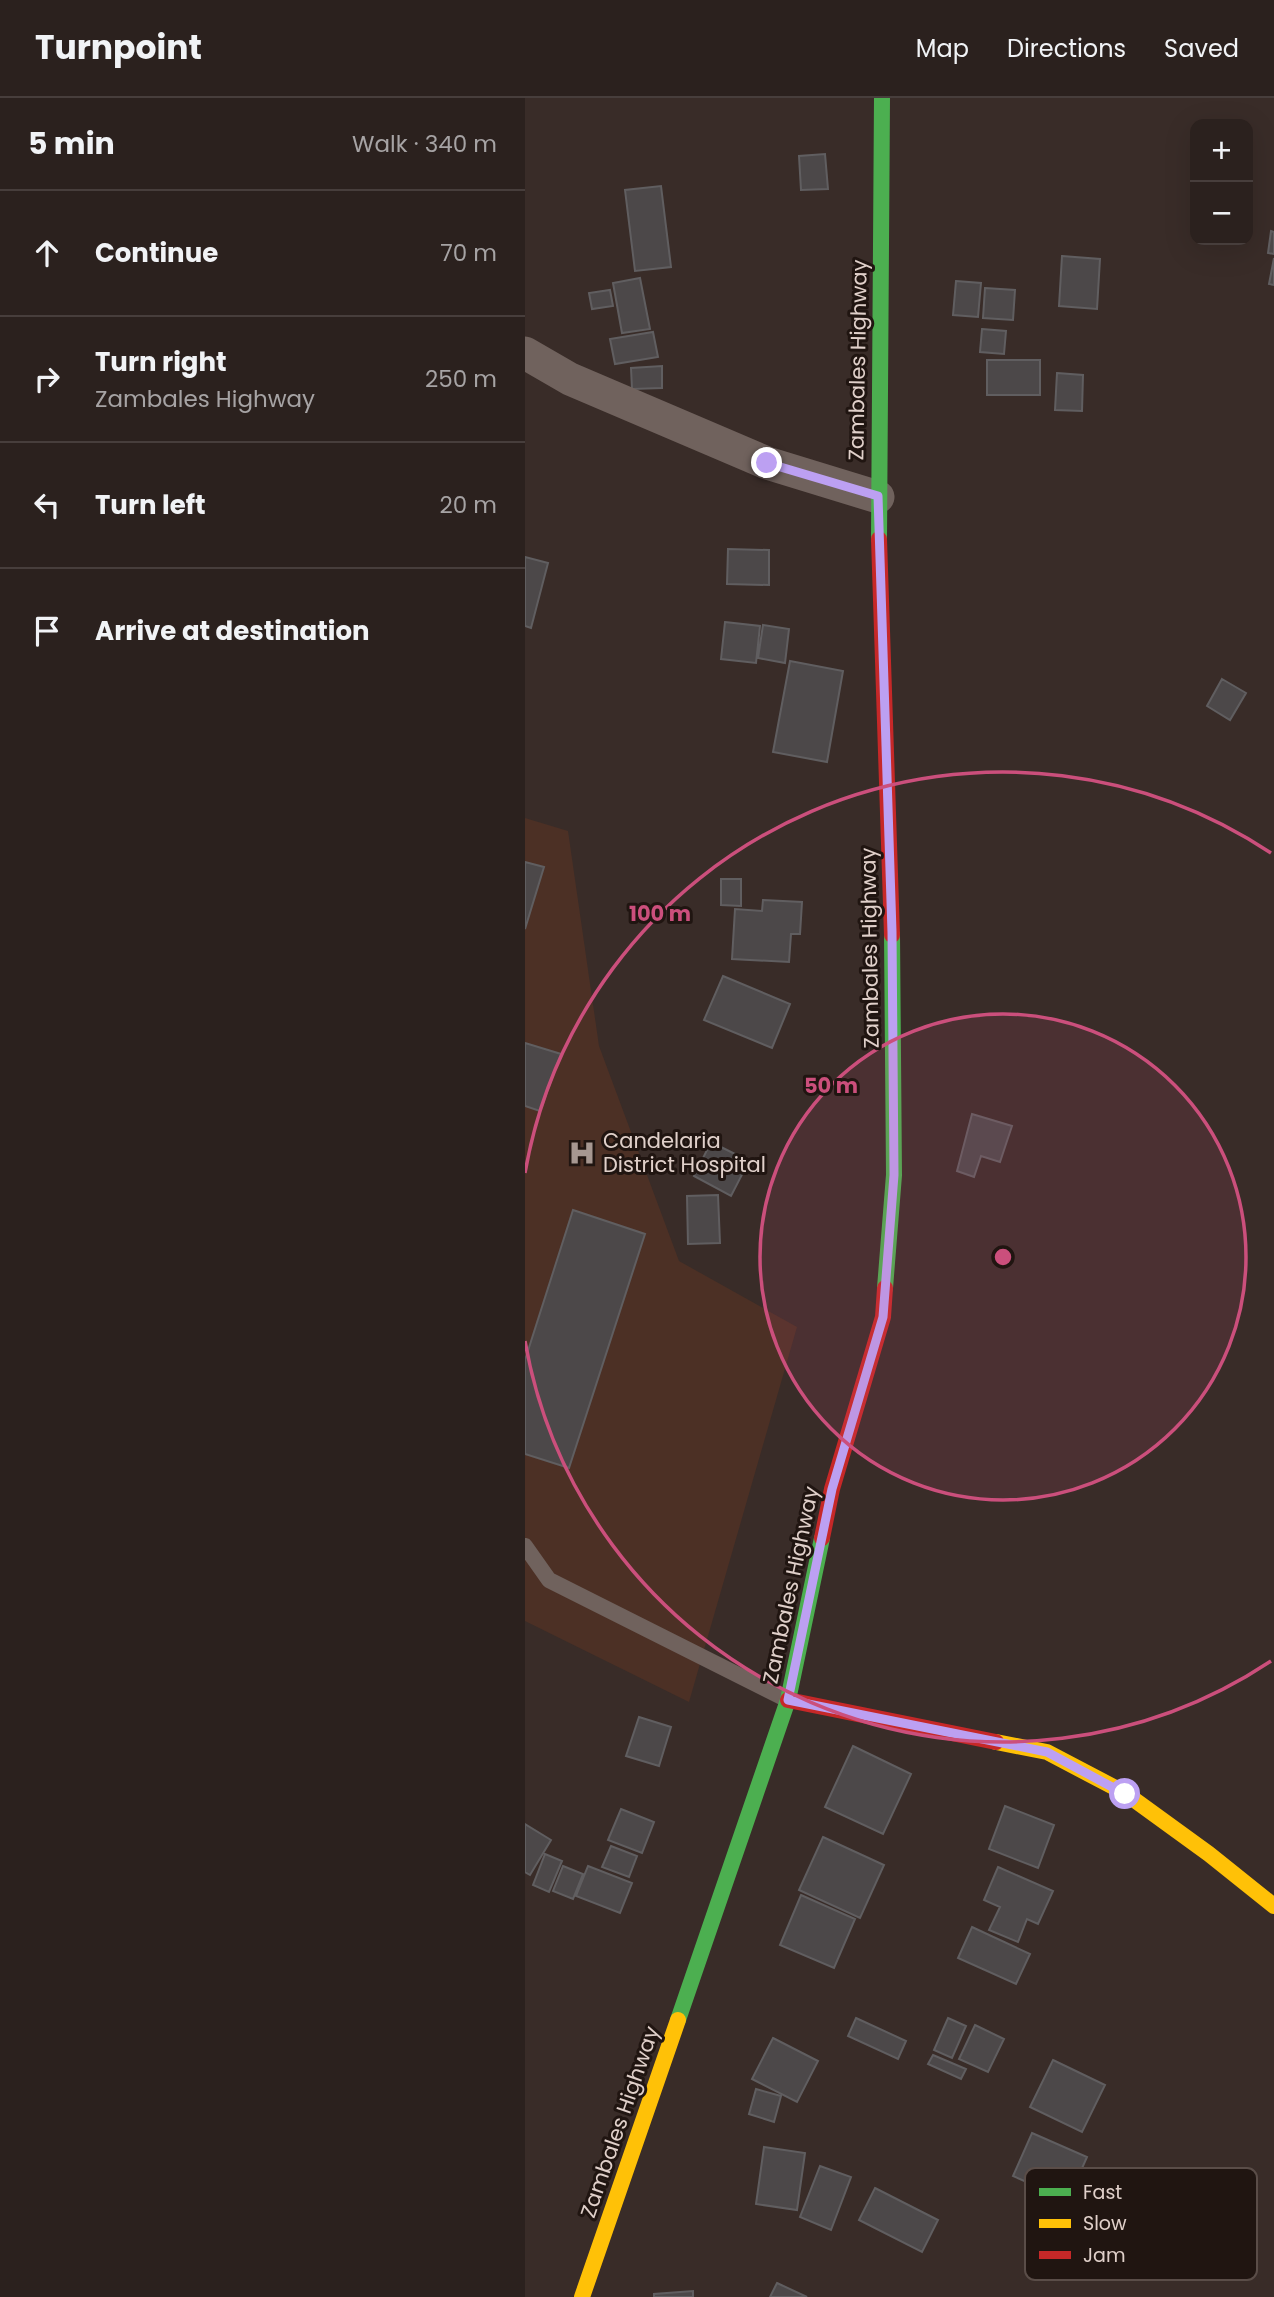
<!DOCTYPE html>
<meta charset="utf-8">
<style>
body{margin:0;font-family:Poppins,sans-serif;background:#332927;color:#f1f3f6}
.controls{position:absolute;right:21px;top:21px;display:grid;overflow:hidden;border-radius:14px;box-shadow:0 7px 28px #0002}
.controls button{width:63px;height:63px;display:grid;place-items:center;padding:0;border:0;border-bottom:2px solid #473e3c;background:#2b211e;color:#f1f3f6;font:35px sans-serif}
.stop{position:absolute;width:21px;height:21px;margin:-16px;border:5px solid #bca0f2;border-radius:50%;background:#fff}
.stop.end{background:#bca0f2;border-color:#fff;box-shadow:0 2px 7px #0008}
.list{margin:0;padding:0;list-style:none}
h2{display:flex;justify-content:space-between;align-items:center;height:91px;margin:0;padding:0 28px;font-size:30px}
h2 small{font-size:23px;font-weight:400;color:#a6a3a4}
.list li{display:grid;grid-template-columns:46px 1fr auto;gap:21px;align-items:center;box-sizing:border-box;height:126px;padding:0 28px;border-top:2px solid #473e3c}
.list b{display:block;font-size:26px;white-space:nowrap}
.list p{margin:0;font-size:23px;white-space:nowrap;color:#a6a3a4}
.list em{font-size:23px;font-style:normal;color:#a6a3a4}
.icon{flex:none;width:38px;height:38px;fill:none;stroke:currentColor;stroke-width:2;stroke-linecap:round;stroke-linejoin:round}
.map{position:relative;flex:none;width:749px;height:2199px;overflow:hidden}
header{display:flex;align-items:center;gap:42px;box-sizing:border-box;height:98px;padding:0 35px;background:#2b211e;border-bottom:2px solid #473e3c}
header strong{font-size:33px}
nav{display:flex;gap:38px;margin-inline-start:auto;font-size:24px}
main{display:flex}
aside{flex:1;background:#2b211e}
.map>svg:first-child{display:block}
</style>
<header>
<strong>Turnpoint</strong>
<nav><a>Map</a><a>Directions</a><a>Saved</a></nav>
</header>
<main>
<aside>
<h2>5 min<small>Walk · 340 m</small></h2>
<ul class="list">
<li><svg class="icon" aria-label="ahead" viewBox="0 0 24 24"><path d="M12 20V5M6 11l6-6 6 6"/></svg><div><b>Continue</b></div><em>70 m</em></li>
<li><svg class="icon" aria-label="right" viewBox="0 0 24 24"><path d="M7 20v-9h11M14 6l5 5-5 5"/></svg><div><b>Turn right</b><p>Zambales Highway</p></div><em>250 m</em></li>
<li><svg class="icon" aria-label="left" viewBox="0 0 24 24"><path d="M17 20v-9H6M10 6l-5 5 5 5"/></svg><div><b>Turn left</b></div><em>20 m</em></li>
<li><svg class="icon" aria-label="arrive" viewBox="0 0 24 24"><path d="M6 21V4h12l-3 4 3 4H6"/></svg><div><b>Arrive at destination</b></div></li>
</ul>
</aside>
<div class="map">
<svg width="749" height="2199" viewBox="0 0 749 2199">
<rect width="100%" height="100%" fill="#392c28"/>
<!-- built -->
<path fill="#4c3025" d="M0 720 43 733 74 948 154 1163 272 1229 164 1604 0 1523Z"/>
<!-- building -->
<path fill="#4c4849" stroke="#605e60" stroke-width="2" d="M300 56 303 91 276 92 274 58Z
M136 88 146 169 110 173 100 92Z
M746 133 749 134V156L743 155Z
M537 158 575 161 572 211 534 208Z
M749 160V187L744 186Z
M115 180 125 231 97 235 88 185Z
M431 183 456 185 453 219 428 217Z
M460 190 490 192 488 222 458 220Z
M85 192 88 208 67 211 64 195Z
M457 231 481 233 479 256 455 254Z
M128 234 133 259 90 266 85 241Z
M462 262H515V297H462Z
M137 268V290L107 291 106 270Z
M532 275 558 277 557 313 530 312Z
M203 451 244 452V487L202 486Z
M0 459 23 465 6 530 0 528Z
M200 524 235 528 231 565 196 561Z
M238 527 264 531 260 565 233 560Z
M265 563 318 573 302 664 248 654Z
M697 581 721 595 705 622 682 608Z
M0 764 19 769 0 831Z
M196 781H216V808L196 807Z
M238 802 277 804 275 836H266L264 864 207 861 210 811 237 813Z
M198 878 265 906 247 950 179 922Z
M0 945 36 956 15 1013 0 1008Z
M447 1016 487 1028 475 1064 456 1058 449 1079 432 1073Z
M186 1044 224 1063 206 1098 169 1078Z
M193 1097 195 1145 163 1146 162 1098Z
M48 1112 120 1136 44 1370 0 1356V1262Z
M114 1619 146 1629 134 1668 101 1658Z
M328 1648 386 1676 358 1736 300 1709Z
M480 1708 529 1727 513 1770 464 1751Z
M96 1711 129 1724 117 1755 83 1742Z
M0 1726 26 1742 5 1777 0 1774Z
M298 1739 359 1767 335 1820 274 1792Z
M86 1748 112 1758 104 1779 77 1769Z
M20 1756 37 1763 24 1794 8 1787Z
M38 1768 58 1776 48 1801 28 1793Z
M63 1768 107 1785 95 1815 51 1798Z
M473 1769 528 1793 513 1826 502 1821 493 1844 464 1832 475 1809 459 1802Z
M276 1797 330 1821 309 1870 255 1847Z
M447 1829 505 1856 491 1886 433 1860Z
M331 1920 381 1943 373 1961 323 1938Z
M423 1920 441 1928 427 1960 409 1952Z
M450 1927 479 1941 463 1974 434 1961Z
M248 1940 293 1963 272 2004 227 1981Z
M408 1957 441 1971 436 1981 403 1966Z
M528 1962 580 1987 557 2034 505 2009Z
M231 1991 256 1998 249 2024 224 2016Z
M507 2035 562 2059 543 2102 488 2078Z
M239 2049 280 2055 272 2112 231 2106Z
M295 2068 326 2079 306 2132 275 2119Z
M350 2090 413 2122 397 2154 334 2122Z
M252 2185 282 2199H245Z
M168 2193V2199H129V2196Z"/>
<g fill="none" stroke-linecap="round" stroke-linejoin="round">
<!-- lane -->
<path stroke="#70625d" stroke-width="16" d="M0 1448 24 1482 263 1602"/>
<!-- street -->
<path stroke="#70625d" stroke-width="33" d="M0 255 45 281 242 365 353 399"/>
<!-- fast -->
<path stroke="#4caf50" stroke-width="16" d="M354 441 357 0
M360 1190 369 1077 367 837
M153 1922 263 1602 297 1440"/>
<!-- slow -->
<path stroke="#ffc107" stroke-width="16" d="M471 1644 522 1654 600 1695 684 1756 749 1808
M57 2199 153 1922"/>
<!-- jam -->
<path stroke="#c62828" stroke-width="16" d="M354 441 367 837
M297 1440 307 1391 358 1219 360 1190
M263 1602 471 1644"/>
</g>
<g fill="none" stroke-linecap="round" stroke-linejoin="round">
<!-- route -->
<path stroke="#bca0f2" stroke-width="9" d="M242 365 353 398 367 834 369 1077 358 1219 307 1391 263 1602 522 1654 600 1696"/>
</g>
<!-- distance rings -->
<circle cx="478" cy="1159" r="243" fill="#cb4f7c" fill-opacity=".12"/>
<g fill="none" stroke="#cb4f7c" stroke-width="3.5">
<circle cx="478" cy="1159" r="243"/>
<path d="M746 1563A485 485 0 0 1 0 1243M0 1075A485 485 0 0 1 746 755"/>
</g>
<!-- icons -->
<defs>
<g id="hospital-bare" transform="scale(2.1)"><path d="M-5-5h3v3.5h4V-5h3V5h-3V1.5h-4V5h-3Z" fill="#a69791" stroke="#201511" stroke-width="2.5" paint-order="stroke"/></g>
</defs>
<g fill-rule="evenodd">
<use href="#hospital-bare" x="57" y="1055"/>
</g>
<g text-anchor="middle" stroke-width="6" stroke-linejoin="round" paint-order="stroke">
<!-- street labels -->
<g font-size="21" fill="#e0d0ca" stroke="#201511">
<text transform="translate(333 262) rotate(-89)" y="7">Zambales Highway</text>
<text transform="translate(345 850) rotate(-91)" y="7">Zambales Highway</text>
<text transform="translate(266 1487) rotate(-78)" y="7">Zambales Highway</text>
<text transform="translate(95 2024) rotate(-71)" y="7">Zambales Highway</text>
</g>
<!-- poi labels -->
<g font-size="21" fill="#e0d0ca" stroke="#201511" text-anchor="start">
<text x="78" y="1050">Candelaria<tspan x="78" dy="24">District Hospital</tspan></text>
</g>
</g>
<!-- legend -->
<rect x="500" y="2070" width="232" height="112" rx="10" fill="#201511" stroke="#5a4d48" stroke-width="2"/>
<rect x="514" y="2090" width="32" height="8" fill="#4caf50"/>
<rect x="514" y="2121" width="32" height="9" fill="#ffc107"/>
<rect x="514" y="2153" width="32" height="8" fill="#c62828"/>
<g font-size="19" fill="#e0d0ca">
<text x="558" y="2101">Fast</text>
<text x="558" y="2132">Slow</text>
<text x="558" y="2164">Jam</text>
</g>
<circle cx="478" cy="1159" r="10" fill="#cb4f7c" stroke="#201511" stroke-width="3.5"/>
<g font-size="21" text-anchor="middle" font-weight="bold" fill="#cb4f7c" stroke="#201511" stroke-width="6" stroke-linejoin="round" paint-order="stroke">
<text x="135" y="823">100 m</text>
<text x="306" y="995">50 m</text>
</g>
</svg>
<div class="controls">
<button>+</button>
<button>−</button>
</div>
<div class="stop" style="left:600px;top:1696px"></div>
<div class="stop end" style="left:242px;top:365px"></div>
</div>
</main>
